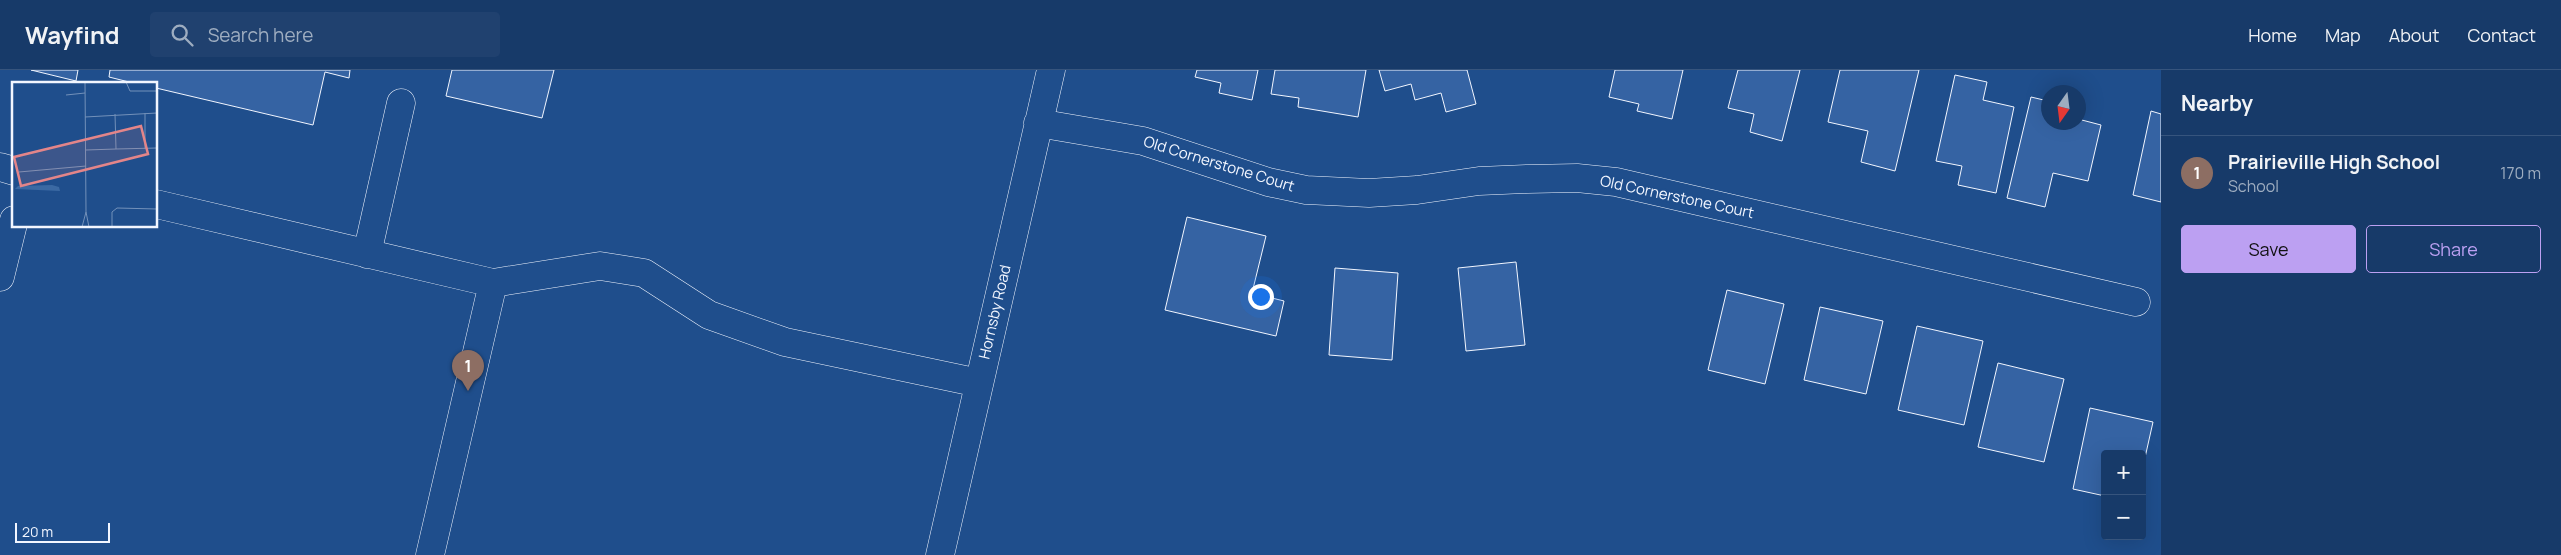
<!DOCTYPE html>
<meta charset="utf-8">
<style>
body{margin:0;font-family:Manrope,sans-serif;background:#20416f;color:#f1f3f6}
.controls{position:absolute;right:15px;bottom:15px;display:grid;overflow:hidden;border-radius:5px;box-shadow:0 5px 20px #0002}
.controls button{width:45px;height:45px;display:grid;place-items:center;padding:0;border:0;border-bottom:1px solid #36547d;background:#173a69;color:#f1f3f6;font:25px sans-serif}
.compass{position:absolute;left:2041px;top:15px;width:45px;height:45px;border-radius:50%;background:#173a69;box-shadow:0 5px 20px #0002;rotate:194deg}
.scale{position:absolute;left:15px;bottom:12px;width:95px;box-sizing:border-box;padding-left:5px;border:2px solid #f2f6ff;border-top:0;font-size:14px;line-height:18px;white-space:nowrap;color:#f2f6ff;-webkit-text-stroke:4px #1f4e8c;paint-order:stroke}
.you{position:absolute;left:1260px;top:226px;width:18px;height:18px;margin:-12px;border:4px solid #fff;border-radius:50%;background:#1a73e8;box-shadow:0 0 0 8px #1a73e833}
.badge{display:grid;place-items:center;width:32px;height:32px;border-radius:50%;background:#bca0f2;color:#fff;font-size:16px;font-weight:700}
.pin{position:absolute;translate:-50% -41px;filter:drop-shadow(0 1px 2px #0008)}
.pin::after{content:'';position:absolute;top:26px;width:18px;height:15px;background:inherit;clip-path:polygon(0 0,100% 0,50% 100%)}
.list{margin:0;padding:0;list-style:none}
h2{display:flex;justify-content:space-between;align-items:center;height:65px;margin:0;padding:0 20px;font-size:21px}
h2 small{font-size:16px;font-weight:400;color:#9eadc0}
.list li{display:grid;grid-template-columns:32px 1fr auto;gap:15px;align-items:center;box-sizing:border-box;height:75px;padding:0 20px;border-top:1px solid #36547d}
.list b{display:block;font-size:19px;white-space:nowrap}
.list p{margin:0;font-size:16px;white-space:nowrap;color:#9eadc0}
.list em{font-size:16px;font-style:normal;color:#9eadc0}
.actions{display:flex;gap:10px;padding:15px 20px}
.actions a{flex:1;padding:11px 0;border:1px solid #bca0f2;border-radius:5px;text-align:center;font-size:18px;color:#bca0f2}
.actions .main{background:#bca0f2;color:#111}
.icon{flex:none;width:28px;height:28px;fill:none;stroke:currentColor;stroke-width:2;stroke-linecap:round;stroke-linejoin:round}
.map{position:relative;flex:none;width:2161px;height:485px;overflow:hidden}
header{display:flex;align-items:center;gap:30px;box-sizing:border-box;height:70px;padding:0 25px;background:#173a69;border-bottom:1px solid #36547d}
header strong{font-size:24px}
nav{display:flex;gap:28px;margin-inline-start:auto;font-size:18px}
.search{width:350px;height:45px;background:#20416f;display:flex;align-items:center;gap:12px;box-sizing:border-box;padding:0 18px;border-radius:5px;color:#9eadc0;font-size:19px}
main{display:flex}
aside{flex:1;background:#173a69}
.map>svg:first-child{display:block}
</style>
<header>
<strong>Wayfind</strong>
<div class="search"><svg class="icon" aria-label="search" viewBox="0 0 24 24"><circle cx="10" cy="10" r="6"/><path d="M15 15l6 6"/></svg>Search here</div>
<nav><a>Home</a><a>Map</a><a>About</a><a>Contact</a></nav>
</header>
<main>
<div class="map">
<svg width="2161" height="485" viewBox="0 0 2161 485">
<rect width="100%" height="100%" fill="#1f4e8c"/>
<!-- building -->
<path fill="#3563a3" stroke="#f2f6ff" d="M31 0H78L76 11Z
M110 0H350L349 8 325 2 313 55 156 18V14H137L109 7Z
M452 0H554L542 48 446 26Z
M1197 0H1258L1252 30 1219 23 1221 13 1195 7Z
M1275 0H1366L1358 47 1298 37 1299 28 1271 24Z
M1379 0H1467L1476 34 1446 42 1441 23 1415 30 1411 14 1385 21Z
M1615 0H1683L1672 49 1637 41 1639 34 1609 27Z
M1738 0H1800L1782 71 1750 62 1754 44 1728 38Z
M1840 0H1919L1895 101 1861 92 1868 61 1828 52Z
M1955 5 1987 12 1983 30 2014 37 1996 123 1958 115 1962 96 1936 91Z
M2031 27 2048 31V52H2078V49L2101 55 2088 111 2053 103 2045 137 2007 128Z
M2151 41 2161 44V132L2133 125Z
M1187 147 1266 166 1252 223 1284 231 1276 266 1165 240Z
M1516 192 1525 275 1466 281 1458 198Z
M1335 198 1398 203 1392 290 1329 285Z
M1727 220 1784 234 1765 314 1708 300Z
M1820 237 1883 251 1866 324 1804 310Z
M1917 256 1983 271 1964 355 1898 340Z
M1998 293 2064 309 2044 392 1978 377Z
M2090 338 2153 352 2142 401V384H2105V426L2073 419Z"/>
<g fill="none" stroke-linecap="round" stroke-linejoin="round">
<!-- minor casing -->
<g stroke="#f2f6ff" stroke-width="29">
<path id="minor" d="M1038 53 1143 71 1268 112 1306 120 1369 123 1417 120 1479 111 1527 109 1577 108 1616 112 2136 232
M0 97 14 101
M156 134 493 213
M367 184 401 33
M0 207 14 150
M430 485 493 213 600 196 644 203 709 245 785 272 979 313
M940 485 1051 0"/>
</g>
<!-- minor -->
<use href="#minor" stroke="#1f4e8c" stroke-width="28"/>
</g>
<g text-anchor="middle" stroke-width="4" stroke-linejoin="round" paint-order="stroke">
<!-- street labels -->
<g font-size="15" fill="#f2f6ff" stroke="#1f4e8c">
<text transform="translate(1219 94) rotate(17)" y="5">Old Cornerstone Court</text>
<text transform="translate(1677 127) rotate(12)" y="5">Old Cornerstone Court</text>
<text transform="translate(995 242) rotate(-77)" y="5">Hornsby Road</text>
</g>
</g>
<!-- overview -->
<g transform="translate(12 12)">
<rect width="145" height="145" fill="#1f4e8c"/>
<path d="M40 103 47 105 48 109 3 107 6 104Z" fill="#3b69a3"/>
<path fill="none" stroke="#7391ba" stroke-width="1" d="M73 0 74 130 77 145M114 0 118 9H145M54 13 73 11M133 31V67M73 35 145 31M104 67 145 66M74 68 104 67 103 32M7 90 74 84M70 145 74 130M100 145V130L105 126 145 127"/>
<path fill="#e38589" fill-opacity="0.15" stroke="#e38589" stroke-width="2.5" d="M129 44 136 72 9 104 2 75Z"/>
<rect width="145" height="145" fill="none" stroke="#f2f6ff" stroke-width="2.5"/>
</g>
</svg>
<div class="controls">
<button>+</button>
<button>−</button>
</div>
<svg class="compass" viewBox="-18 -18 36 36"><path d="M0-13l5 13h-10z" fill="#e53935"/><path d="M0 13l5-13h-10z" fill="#9eadc0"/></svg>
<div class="scale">20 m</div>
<div class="you"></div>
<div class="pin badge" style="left:468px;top:321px;background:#8d6e63">1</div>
</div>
<aside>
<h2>Nearby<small></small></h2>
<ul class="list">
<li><span class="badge" style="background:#8d6e63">1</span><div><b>Prairieville High School</b><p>School</p></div><em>170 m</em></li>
</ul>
<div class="actions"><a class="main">Save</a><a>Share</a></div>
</aside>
</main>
